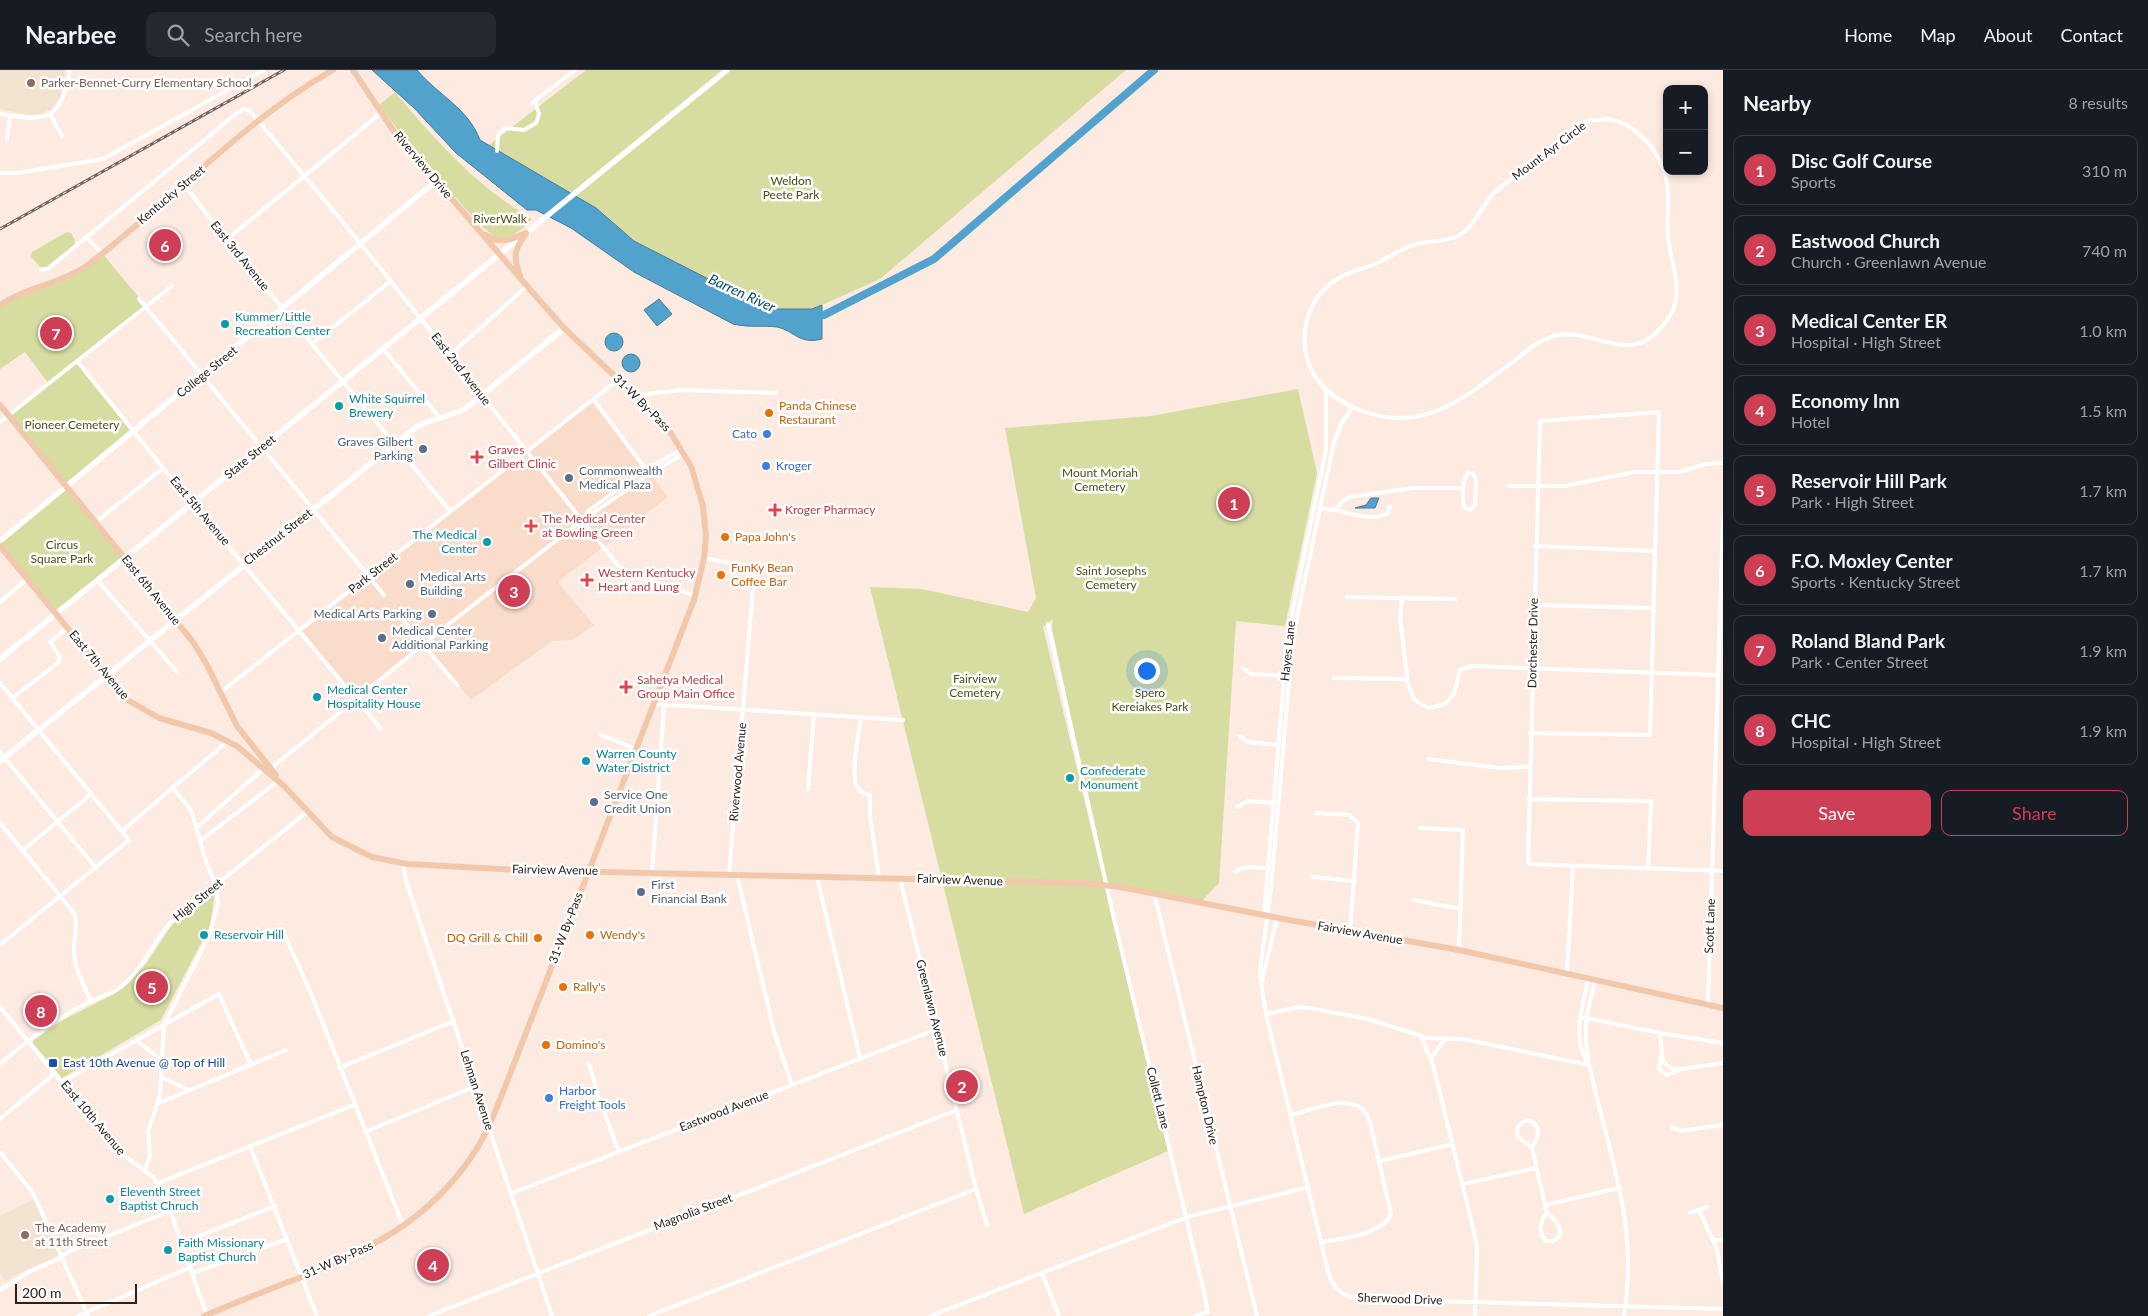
<!DOCTYPE html>
<meta charset="utf-8">
<style>
body{margin:0;font-family:Lato,sans-serif;background:#242831;color:#f1f3f6}
.controls{position:absolute;right:15px;top:15px;display:grid;overflow:hidden;border-radius:10px;box-shadow:0 2px 8px #0003}
.controls button{width:45px;height:45px;display:grid;place-items:center;padding:0;border:0;border-bottom:1px solid #363941;background:#171b24;color:#f1f3f6;font:25px sans-serif}
.scale{position:absolute;left:15px;bottom:12px;width:122px;box-sizing:border-box;padding-left:5px;border:2px solid #2d221b;border-top:0;font-size:14px;line-height:18px;white-space:nowrap;color:#2d221b;-webkit-text-stroke:4px #fff;paint-order:stroke}
.you{position:absolute;left:1146px;top:600px;width:18px;height:18px;margin:-12px;border:4px solid #fff;border-radius:50%;background:#1a73e8;box-shadow:0 0 0 8px #1a73e833}
.badge{display:grid;place-items:center;width:32px;height:32px;border-radius:50%;background:#ce3e55;color:#fff;font-size:16px;font-weight:700}
.pin{position:absolute;translate:-50% -50%;border:2px solid #fff;box-shadow:0 1px 5px #0006}
.list{margin:0;padding:0;list-style:none}
h2{display:flex;justify-content:space-between;align-items:center;height:65px;margin:0;padding:0 20px;font-size:21px}
h2 small{font-size:16px;font-weight:400;color:#9ea1a6}
.list li{display:grid;grid-template-columns:32px 1fr auto;gap:15px;align-items:center;box-sizing:border-box;height:70px;margin:0 10px 10px;padding:0 10px;border:1px solid #363941;border-radius:10px}
.list b{display:block;font-size:19px;white-space:nowrap}
.list p{margin:0;font-size:16px;white-space:nowrap;color:#9ea1a6}
.list em{font-size:16px;font-style:normal;color:#9ea1a6}
.actions{display:flex;gap:10px;padding:15px 20px}
.actions a{flex:1;padding:11px 0;border:1px solid #ce3e55;border-radius:10px;text-align:center;font-size:18px;color:#ce3e55}
.actions .main{background:#ce3e55;color:#fff}
.icon{flex:none;width:28px;height:28px;fill:none;stroke:currentColor;stroke-width:2;stroke-linecap:round;stroke-linejoin:round}
.map{position:relative;flex:none;width:1723px;height:1246px;overflow:hidden}
header{display:flex;align-items:center;gap:30px;box-sizing:border-box;height:70px;padding:0 25px;background:#171b24;border-bottom:1px solid #363941}
header strong{font-size:24px}
nav{display:flex;gap:28px;margin-inline-start:auto;font-size:18px}
.search{width:350px;height:45px;background:#242831;display:flex;align-items:center;gap:12px;box-sizing:border-box;padding:0 18px;border-radius:10px;color:#9ea1a6;font-size:19px}
main{display:flex}
aside{flex:1;background:#171b24}
.map>svg:first-child{display:block}
</style>
<header>
<strong>Nearbee</strong>
<div class="search"><svg class="icon" aria-label="search" viewBox="0 0 24 24"><circle cx="10" cy="10" r="6"/><path d="M15 15l6 6"/></svg>Search here</div>
<nav><a>Home</a><a>Map</a><a>About</a><a>Contact</a></nav>
</header>
<main>
<div class="map">
<svg width="1723" height="1246" viewBox="0 0 1723 1246">
<rect width="100%" height="100%" fill="#fdebe1"/>
<!-- built -->
<path fill="#fadccb" d="M593 329 668 427 558 512 594 555 572 570 552 571 471 630 424 574 356 629 298 561Z"/>
<!-- education -->
<path fill="#f1e3d0" d="M0 0H65L61 26 51 39 41 44 30 45 0 39Z
M34 1129 59 1185 15 1205 5 1212 0 1203V1146Z"/>
<!-- green -->
<path fill="#d7dda1" d="M586 0H1126L880 209 813 239H767L634 171 596 138 489 75Z
M395 22C436 71 477 117 532 149 521 160 513 168 497 169L478 153 411 77 379 35Z
M67 162 71 163 75 170 74 175 46 197H40L31 187 32 182Z
M102 183 146 236 77 290 134 362 66 416 125 488 56 544 0 476V471L66 416 8 345 48 313 25 282 0 299V236L56 212Z
M1298 319 1317 403 1285 556 1236 551 1219 813 1200 833 1107 815 1052 559 1053 549 1043 557 1168 1081 1024 1144 870 517 922 519 1028 542 1036 528 1005 358 1151 346Z
M212 822 215 823 210 856 161 950 62 1008 33 973 34 970 63 950 116 923 146 894 173 853Z"/>
<!-- water -->
<path fill="#52a2ce" stroke="#477c98" d="M372 0H417C439 26 468 38 480 70L596 138 634 171 767 239H812L822 235V269C799 275 795 261 777 257 762 255 750 258 733 254L634 202 571 158 536 140H527L456 83 414 38Z
M659 229 672 244 657 256 644 240Z
M605 272a9 9 0 1 1 18 0a9 9 0 1 1-18 0Z
M622 293a9 9 0 1 1 18 0a9 9 0 1 1-18 0Z
M1371 428H1379L1375 438H1355L1366 435Z"/>
<g fill="none" stroke-linecap="round" stroke-linejoin="round">
<!-- river -->
<path stroke="#52a2ce" stroke-width="8" d="M812 247 824 245 934 189 1154 0"/>
<!-- street -->
<path stroke="#fff" stroke-width="4" d="M532 33 575 0
M0 44C49 52 60 51 70 0
M50 44 62 66
M1608 49C1638 54 1663 84 1667 114 1670 131 1666 149 1668 166 1672 205 1691 229 1656 263 1623 295 1586 252 1548 268 1535 273 1525 282 1514 291 1465 327 1424 365 1359 340 1340 332 1322 320 1312 301 1296 269 1306 229 1337 209 1348 202 1363 199 1375 194 1388 188 1399 180 1413 175 1429 170 1448 173 1463 163 1477 153 1482 134 1495 122 1505 113 1517 106 1528 98 1545 85 1560 71 1576 58L1588 51Z
M7 69 10 46
M497 81 498 65 505 58 524 60 536 53 539 44 535 31
M0 103H17L103 89 264 0
M184 114 226 170 450 441
M87 168 102 183
M226 170 381 43
M41 200 48 199 237 43 244 39 249 40 361 174 621 499 632 506 695 525
M139 229 384 525
M312 274 391 211
M384 280 440 348
M450 285 527 216
M77 291 163 398 381 659
M637 325 682 320 776 323
M593 329 647 401
M1353 337 1341 354 1334 372 1293 566 1271 818 1261 893 1260 906 1266 944 1329 1205C1336 1222 1344 1227 1363 1229L1723 1239
M0 352 172 216
M1468 403H1473L1476 410 1475 435 1470 440 1465 438C1461 429 1462 410 1468 403Z
M1509 416H1564L1635 402H1680L1706 394 1723 393
M1319 438 1335 440 1343 431 1350 427 1413 418H1463
M1335 440C1350 443 1373 452 1388 443L1390 436
M583 449 588 441 646 399 683 379
M96 452 163 398
M1535 476 1655 481
M704 488 748 496 752 499 754 506 729 805
M97 510 177 602
M1347 527 1456 529
M1402 527 1400 547 1408 614 1414 629 1422 635 1430 638 1445 634 1454 624 1460 600 1472 596 1718 605
M0 532 27 509
M1534 535 1654 538
M398 544 457 615
M1048 554 1114 849 1203 1218 1208 1242 1195 1246
M1243 598 1251 604 1287 606
M1334 608 1408 609
M0 613 129 770 0 875
M221 622 619 309
M12 628 58 593 60 587 50 572 67 558
M654 634 903 650
M861 647C859 662 850 706 857 717 860 723 865 723 870 725V746L879 808
M1530 663 1650 665 1659 342 1540 351 1528 792 1530 794 1723 801
M601 665 636 679
M1240 666 1247 672 1279 675
M0 682 96 798
M1428 689 1500 698 1529 697
M270 699 445 557 576 455 649 404 685 383
M808 719 814 644
M1528 729 1651 731 1648 799
M1237 737 1248 731 1276 733
M1316 743 1349 745 1358 753 1350 861
M0 753 74 843C79 856 73 869 74 882 75 900 84 916 91 931
M196 758 263 699
M1420 758 1463 760 1459 880
M123 760 228 671
M200 771 278 711
M22 781 91 724
M403 793 406 811 552 1246
M1235 802 1244 797 1270 798
M652 803 664 636
M737 805 774 961 792 1015
M817 807 860 988
M1312 807 1355 811
M900 808 976 1119 987 1155
M1154 823 1257 1246
M1414 830 1461 839
M1264 845 1288 563 1326 380V319
M283 861 312 926 403 1155
M1567 903 1573 796
M1589 908C1582 936 1571 969 1589 995
M1595 910C1592 925 1587 939 1586 955 1584 985 1595 1018 1602 1048 1620 1118 1636 1172 1624 1246
M1262 911 1277 848
M1708 934 1723 447
M0 937 118 1081 154 1108 165 1126 207 1246
M1266 944 1299 937 1310 938 1368 949 1427 968 1463 969 1589 995
M1581 947 1660 963 1723 973
M1660 963 1663 992 1670 998 1680 999
M1421 966 1433 995 1474 1162 1477 1178 1475 1246
M136 970 161 990
M1431 988 1446 968
M1661 988 1659 999 1667 1005 1682 999 1723 993
M0 994C27 971 56 948 87 933 99 927 111 925 122 916 145 897 154 868 175 848L308 741
M589 994 602 1037 619 1081
M339 998 454 951
M161 1007 188 1020
M62 1012 219 924 251 995
M159 1033 286 980
M1291 1045C1316 1039 1359 1018 1370 1052L1391 1144C1383 1164 1341 1169 1322 1172
M0 1049 55 1003
M1526 1050 1533 1052 1538 1059 1537 1068 1532 1078 1517 1066 1518 1056Z
M1672 1057 1680 1061 1723 1055
M365 1062 476 1016
M250 1076 317 1246
M1532 1078 1547 1143
M0 1082 33 1123 88 1246
M1380 1091 1453 1074
M145 1099 150 1086 148 1062 160 1025 164 955 209 866 218 834 216 816 206 791 191 740 172 717
M158 1113 354 1035
M1463 1114 1536 1098
M512 1123 937 959
M1545 1135 1619 1118
M1699 1140 1717 1179 1723 1213
M1547 1143C1554 1149 1562 1155 1560 1166L1553 1171H1546C1537 1161 1540 1153 1547 1143Z
M1690 1143 1707 1137
M1713 1170H1723
M181 1173 275 1136
M193 1203 287 1169
M1042 1203 1059 1246
M0 1220 29 1202 58 1189 68 1182 170 1141
M78 1246 191 1197
M429 1246 957 1040
M649 1246 976 1119
M930 1246 1187 1147 1309 1117"/>
<!-- secondary -->
<path stroke="#fff" stroke-width="5.5" d="M0 471 436 111
M0 589 727 0
M0 691 415 358C431 347 450 348 466 338L564 258"/>
<!-- primary -->
<path stroke="#f2c8ad" stroke-width="6" d="M486 165C500 175 512 169 526 163
M520 205C513 187 514 180 525 165
M0 235C26 217 58 215 85 197 169 134 241 52 333 0
M0 335 193 572 207 595 237 656 276 705
M0 476 126 629 159 648 211 663 237 676 284 716 332 767 372 787 407 794 518 800 1085 813 1120 817 1289 850 1459 880 1723 938
M204 1246C235 1233 267 1220 299 1208 370 1179 427 1152 472 1086 489 1061 499 1032 510 1004L694 530 704 488 706 466 703 436 691 396 665 354 564 258 527 216 395 63 353 0"/>
<!-- rail casing -->
<g stroke="#71645c" stroke-width="3">
<path id="rail" d="M0 159 284 0"/>
</g>
<!-- rail -->
<use href="#rail" stroke="#fff" stroke-width="1" stroke-dasharray="4" stroke-linecap="butt"/>
</g>
<!-- markers -->
<g fill="#8d6e63" stroke="#fff" stroke-width="2">
<circle cx="31" cy="13" r="5"/>
<circle cx="25" cy="1165" r="5"/>
</g>
<g fill="#0f9aa8" stroke="#fff" stroke-width="2">
<circle cx="225" cy="254" r="5"/>
<circle cx="339" cy="336" r="5"/>
<circle cx="487" cy="472" r="5"/>
<circle cx="317" cy="627" r="5"/>
<circle cx="586" cy="691" r="5"/>
<circle cx="1070" cy="708" r="5"/>
<circle cx="204" cy="865" r="5"/>
<circle cx="110" cy="1129" r="5"/>
<circle cx="168" cy="1180" r="5"/>
</g>
<g fill="#e8710a" stroke="#fff" stroke-width="2">
<circle cx="769" cy="343" r="5"/>
<circle cx="725" cy="467" r="5"/>
<circle cx="721" cy="505" r="5"/>
<circle cx="590" cy="865" r="5"/>
<circle cx="538" cy="868" r="5"/>
<circle cx="563" cy="917" r="5"/>
<circle cx="546" cy="975" r="5"/>
</g>
<g fill="#3f7fe0" stroke="#fff" stroke-width="2">
<circle cx="767" cy="364" r="5"/>
<circle cx="766" cy="396" r="5"/>
<circle cx="549" cy="1028" r="5"/>
</g>
<g fill="#5c6f8a" stroke="#fff" stroke-width="2">
<circle cx="423" cy="379" r="5"/>
<circle cx="569" cy="408" r="5"/>
<circle cx="410" cy="514" r="5"/>
<circle cx="432" cy="544" r="5"/>
<circle cx="382" cy="568" r="5"/>
<circle cx="594" cy="732" r="5"/>
<circle cx="641" cy="822" r="5"/>
</g>
<g fill="#e0444e" stroke="#fff" stroke-width="2">
<path d="M474.5 379.5h5v5h5v5h-5v5h-5v-5h-5v-5h5z"/>
<path d="M772.5 432.5h5v5h5v5h-5v5h-5v-5h-5v-5h5z"/>
<path d="M528.5 448.5h5v5h5v5h-5v5h-5v-5h-5v-5h5z"/>
<path d="M584.5 502.5h5v5h5v5h-5v5h-5v-5h-5v-5h5z"/>
<path d="M623.5 609.5h5v5h5v5h-5v5h-5v-5h-5v-5h5z"/>
</g>
<rect fill="#1a4fb4" stroke="#fff" stroke-width="2" x="48" y="988" width="10" height="10" rx="2.5"/>
<g text-anchor="middle" stroke-width="5" stroke-linejoin="round" paint-order="stroke">
<!-- education labels -->
<g font-size="12" fill="#785e54" stroke="#fff" text-anchor="start">
<text x="41" y="17">Parker-Bennet-Curry Elementary School</text>
<text x="35" y="1162">The Academy<tspan x="35" dy="14">at 11th Street</tspan></text>
</g>
<!-- street labels -->
<g font-size="12" fill="#2d221b" stroke="#fff">
<text transform="translate(1549 81) rotate(-37)" y="4">Mount Ayr Circle</text>
<text transform="translate(423 95) rotate(50)" y="4">Riverview Drive</text>
<text transform="translate(171 125) rotate(-40)" y="4">Kentucky Street</text>
<text transform="translate(240 186) rotate(51)" y="4">East 3rd Avenue</text>
<text transform="translate(461 299) rotate(52)" y="4">East 2nd Avenue</text>
<text transform="translate(207 302) rotate(-39)" y="4">College Street</text>
<text transform="translate(642 333) rotate(45)" y="4">31-W By-Pass</text>
<text transform="translate(250 387) rotate(-39)" y="4">State Street</text>
<text transform="translate(200 441) rotate(50)" y="4">East 5th Avenue</text>
<text transform="translate(278 467) rotate(-38)" y="4">Chestnut Street</text>
<text transform="translate(373 503) rotate(-38)" y="4">Park Street</text>
<text transform="translate(151 520) rotate(51)" y="4">East 6th Avenue</text>
<text transform="translate(1533 573) rotate(-89)" y="4">Dorchester Drive</text>
<text transform="translate(1288 581) rotate(-84)" y="4">Hayes Lane</text>
<text transform="translate(99 595) rotate(50)" y="4">East 7th Avenue</text>
<text transform="translate(738 702) rotate(-85)" y="4">Riverwood Avenue</text>
<text transform="translate(555 800) rotate(1)" y="4">Fairview Avenue</text>
<text transform="translate(960 810) rotate(2)" y="4">Fairview Avenue</text>
<text transform="translate(198 830) rotate(-39)" y="4">High Street</text>
<text transform="translate(1710 856) rotate(-88)" y="4">Scott Lane</text>
<text transform="translate(566 858) rotate(-69)" y="4">31-W By-Pass</text>
<text transform="translate(1360 863) rotate(10)" y="4">Fairview Avenue</text>
<text transform="translate(932 938) rotate(76)" y="4">Greenlawn Avenue</text>
<text transform="translate(477 1020) rotate(72)" y="4">Lehman Avenue</text>
<text transform="translate(1158 1028) rotate(76)" y="4">Collett Lane</text>
<text transform="translate(1205 1035) rotate(77)" y="4">Hampton Drive</text>
<text transform="translate(724 1041) rotate(-21)" y="4">Eastwood Avenue</text>
<text transform="translate(93 1048) rotate(50)" y="4">East 10th Avenue</text>
<text transform="translate(693 1142) rotate(-21)" y="4">Magnolia Street</text>
<text transform="translate(338 1190) rotate(-24)" y="4">31-W By-Pass</text>
<text transform="translate(1400 1229) rotate(2)" y="4">Sherwood Drive</text>
</g>
<!-- park labels -->
<g font-size="12" fill="#4b4f14" stroke="#fff">
<text x="791" y="115">Weldon<tspan x="791" dy="14">Peete Park</tspan></text>
<text x="500" y="153">RiverWalk</text>
<text x="72" y="359">Pioneer Cemetery</text>
<text x="1100" y="407">Mount Moriah<tspan x="1100" dy="14">Cemetery</tspan></text>
<text x="62" y="479">Circus<tspan x="62" dy="14">Square Park</tspan></text>
<text x="1111" y="505">Saint Josephs<tspan x="1111" dy="14">Cemetery</tspan></text>
<text x="975" y="613">Fairview<tspan x="975" dy="14">Cemetery</tspan></text>
<text x="1150" y="627">Spero<tspan x="1150" dy="14">Kereiakes Park</tspan></text>
</g>
<!-- culture labels -->
<g font-size="12" fill="#0d838f" stroke="#fff" text-anchor="start">
<text x="235" y="251">Kummer/Little<tspan x="235" dy="14">Recreation Center</tspan></text>
<text x="349" y="333">White Squirrel<tspan x="349" dy="14">Brewery</tspan></text>
<text x="477" y="469" text-anchor="end">The Medical<tspan x="477" dy="14">Center</tspan></text>
<text x="327" y="624">Medical Center<tspan x="327" dy="14">Hospitality House</tspan></text>
<text x="596" y="688">Warren County<tspan x="596" dy="14">Water District</tspan></text>
<text x="1080" y="705">Confederate<tspan x="1080" dy="14">Monument</tspan></text>
<text x="214" y="869">Reservoir Hill</text>
<text x="120" y="1126">Eleventh Street<tspan x="120" dy="14">Baptist Chruch</tspan></text>
<text x="178" y="1177">Faith Missionary<tspan x="178" dy="14">Baptist Church</tspan></text>
</g>
<!-- food labels -->
<g font-size="12" fill="#c56008" stroke="#fff" text-anchor="start">
<text x="779" y="340">Panda Chinese<tspan x="779" dy="14">Restaurant</tspan></text>
<text x="735" y="471">Papa John's</text>
<text x="731" y="502">FunKy Bean<tspan x="731" dy="14">Coffee Bar</tspan></text>
<text x="600" y="869">Wendy's</text>
<text x="528" y="872" text-anchor="end">DQ Grill &amp; Chill</text>
<text x="573" y="921">Rally's</text>
<text x="556" y="979">Domino's</text>
</g>
<!-- shop labels -->
<g font-size="12" fill="#366cbe" stroke="#fff" text-anchor="start">
<text x="757" y="368" text-anchor="end">Cato</text>
<text x="776" y="400">Kroger</text>
<text x="559" y="1025">Harbor<tspan x="559" dy="14">Freight Tools</tspan></text>
</g>
<!-- service labels -->
<g font-size="12" fill="#4e5e75" stroke="#fff" text-anchor="start">
<text x="413" y="376" text-anchor="end">Graves Gilbert<tspan x="413" dy="14">Parking</tspan></text>
<text x="579" y="405">Commonwealth<tspan x="579" dy="14">Medical Plaza</tspan></text>
<text x="420" y="511">Medical Arts<tspan x="420" dy="14">Building</tspan></text>
<text x="422" y="548" text-anchor="end">Medical Arts Parking</text>
<text x="392" y="565">Medical Center<tspan x="392" dy="14">Additional Parking</tspan></text>
<text x="604" y="729">Service One<tspan x="604" dy="14">Credit Union</tspan></text>
<text x="651" y="819">First<tspan x="651" dy="14">Financial Bank</tspan></text>
</g>
<!-- health labels -->
<g font-size="12" fill="#be3a42" stroke="#fff" text-anchor="start">
<text x="488" y="384">Graves<tspan x="488" dy="14">Gilbert Clinic</tspan></text>
<text x="785" y="444">Kroger Pharmacy</text>
<text x="542" y="453">The Medical Center<tspan x="542" dy="14">at Bowling Green</tspan></text>
<text x="598" y="507">Western Kentucky<tspan x="598" dy="14">Heart and Lung</tspan></text>
<text x="637" y="614">Sahetya Medical<tspan x="637" dy="14">Group Main Office</tspan></text>
</g>
<!-- transit labels -->
<g font-size="12" fill="#164399" stroke="#fff" text-anchor="start">
<text x="63" y="997">East 10th Avenue @ Top of Hill</text>
</g>
<!-- water labels -->
<g font-size="14" font-style="italic" fill="#044a67" stroke="#fff">
<text transform="translate(742 223) rotate(25)" y="5">Barren River</text>
</g>
</g>
</svg>
<div class="controls">
<button>+</button>
<button>−</button>
</div>
<div class="scale">200 m</div>
<div class="you"></div>
<div class="pin badge" style="left:1234px;top:433px">1</div>
<div class="pin badge" style="left:962px;top:1016px">2</div>
<div class="pin badge" style="left:514px;top:521px">3</div>
<div class="pin badge" style="left:433px;top:1195px">4</div>
<div class="pin badge" style="left:152px;top:917px">5</div>
<div class="pin badge" style="left:165px;top:175px">6</div>
<div class="pin badge" style="left:56px;top:263px">7</div>
<div class="pin badge" style="left:41px;top:941px">8</div>
</div>
<aside>
<h2>Nearby<small>8 results</small></h2>
<ul class="list">
<li><span class="badge">1</span><div><b>Disc Golf Course</b><p>Sports</p></div><em>310 m</em></li>
<li><span class="badge">2</span><div><b>Eastwood Church</b><p>Church · Greenlawn Avenue</p></div><em>740 m</em></li>
<li><span class="badge">3</span><div><b>Medical Center ER</b><p>Hospital · High Street</p></div><em>1.0 km</em></li>
<li><span class="badge">4</span><div><b>Economy Inn</b><p>Hotel</p></div><em>1.5 km</em></li>
<li><span class="badge">5</span><div><b>Reservoir Hill Park</b><p>Park · High Street</p></div><em>1.7 km</em></li>
<li><span class="badge">6</span><div><b>F.O. Moxley Center</b><p>Sports · Kentucky Street</p></div><em>1.7 km</em></li>
<li><span class="badge">7</span><div><b>Roland Bland Park</b><p>Park · Center Street</p></div><em>1.9 km</em></li>
<li><span class="badge">8</span><div><b>CHC</b><p>Hospital · High Street</p></div><em>1.9 km</em></li>
</ul>
<div class="actions"><a class="main">Save</a><a>Share</a></div>
</aside>
</main>
